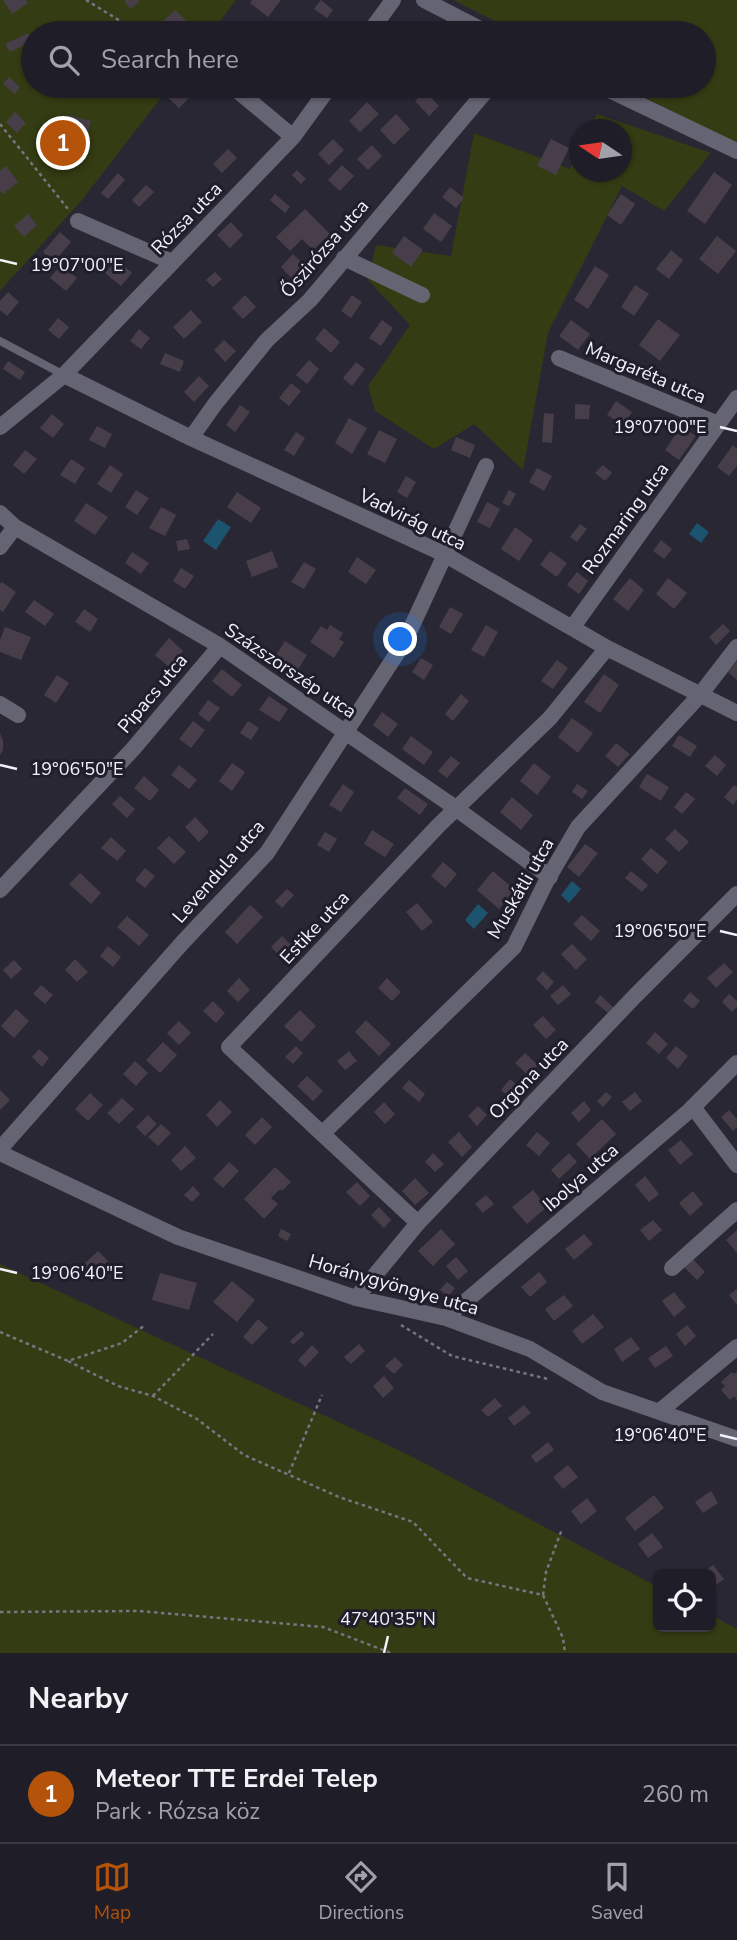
<!DOCTYPE html>
<meta charset="utf-8">
<style>
body{margin:0;font-family:"Nunito Sans",sans-serif;background:#2c2a33;color:#f1f3f6}
.controls{position:absolute;right:21px;bottom:21px;display:grid;overflow:hidden;border-radius:10px;box-shadow:0 2px 5px #0004}
.controls button{width:63px;height:63px;display:grid;place-items:center;padding:0;border:0;border-bottom:2px solid #3c3b44;background:#1f1d27;color:#f1f3f6;font:35px sans-serif}
.compass{position:absolute;left:569px;top:119px;width:63px;height:63px;border-radius:50%;background:#1f1d27;box-shadow:0 2px 5px #0004;rotate:283deg}
.you{position:absolute;left:401px;top:640px;width:24px;height:24px;margin:-18px;border:5px solid #fff;border-radius:50%;background:#1a73e8;box-shadow:0 0 0 10px #1a73e833}
.badge{display:grid;place-items:center;width:46px;height:46px;border-radius:50%;background:#b45309;color:#fff;font-size:23px;font-weight:700}
.pin{position:absolute;translate:-50% -50%;border:4px solid #fff;box-shadow:0 2px 7px #0006}
.list{margin:0;padding:0;list-style:none}
h2{display:flex;justify-content:space-between;align-items:center;height:91px;margin:0;padding:0 28px;font-size:30px}
h2 small{font-size:23px;font-weight:400;color:#a1a2a7}
.list li{display:grid;grid-template-columns:46px 1fr auto;gap:21px;align-items:center;box-sizing:border-box;height:98px;padding:0 28px;border-top:2px solid #3c3b44}
.list b{display:block;font-size:26px;white-space:nowrap}
.list p{margin:0;font-size:23px;white-space:nowrap;color:#a1a2a7}
.list em{font-size:23px;font-style:normal;color:#a1a2a7}
.icon{flex:none;width:38px;height:38px;fill:none;stroke:currentColor;stroke-width:2;stroke-linecap:round;stroke-linejoin:round}
.map{position:relative;flex:none;width:737px;height:1653px;overflow:hidden}
.search{position:absolute;background:#1f1d27;box-shadow:0 2px 5px #0004;left:21px;right:21px;top:21px;height:77px;display:flex;align-items:center;gap:18px;box-sizing:border-box;padding:0 24px;border-radius:38px;color:#a1a2a7;font-size:26px}
.sheet{height:189px;background:#1f1d27}
nav{display:flex;justify-content:space-around;align-items:center;box-sizing:border-box;height:98px;border-top:2px solid #3c3b44;background:#1f1d27;font-size:19px;color:#a1a2a7}
nav a{display:grid;justify-items:center;gap:4px}
nav .on{color:#b45309}
.map>svg:first-child{display:block}
</style>
<div class="map">
<svg width="737" height="1653" viewBox="0 0 737 1653">
<rect width="100%" height="100%" fill="#292734"/>
<!-- green -->
<path fill="#343c13" d="M0 0H236L211 33H33V86H170L82 200 0 291Z
M453 0H737V144L622 86H704V33H519Z
M597 114 711 153 664 211 622 186 548 333 523 470 474 424 434 449 375 411 368 386 410 325 368 280 376 245 451 256 474 133 570 169 579 150 580 172H622V130L589 129Z
M0 1264 409 1455 658 1587V1627H711V1615L737 1629V1653H0Z"/>
<!-- water -->
<path fill="#1c536f" d="M218 519 231 527 216 550 203 541Z
M697 523 709 532 701 543 689 534Z
M572 881 581 889 569 903 561 895Z
M478 904 488 913 474 929 465 920Z"/>
<!-- building -->
<path fill="#483e4a" d="M3 0H26L28 3 12 14Z
M124 0H138L139 2 130 9Z
M252 0H281L268 17 250 3Z
M321 0 333 10 327 18 314 9Z
M175 10 195 30 192 33H171L161 23Z
M396 24 405 30 403 33H389Z
M28 33 32 41 10 52 5 44Z
M9 77 20 87 15 94 3 84Z
M133 86H150L142 94Z
M174 86H189L195 92 179 108 165 95Z
M425 91 439 106 429 116 415 101Z
M367 102 379 114 360 132 349 121Z
M15 112 26 123 17 133 6 122Z
M396 114 410 129 394 145 380 130Z
M69 115 91 121 87 136 65 129Z
M333 139 344 150 329 165 318 154Z
M551 139 569 148 556 175 537 166Z
M372 145 382 156 368 170 357 159Z
M622 146 632 154 622 167Z
M228 149 237 158 222 173 213 164Z
M63 150 72 160 59 171 51 161Z
M342 165 354 176 340 191 328 180Z
M6 166 18 182 3 194 0 191V171Z
M297 170 306 179 301 184 292 175Z
M714 172 732 185 705 224 687 211Z
M118 173 125 180 108 199 101 193Z
M146 185 154 192 139 207 132 200Z
M450 187 464 198 456 208 442 197Z
M275 194 290 207 285 213 270 200Z
M621 194 635 204 621 225 607 215Z
M305 209 330 234 313 250 302 239 290 251 276 237Z
M434 213 452 226 441 242 423 229Z
M28 214 37 225 24 237 14 226Z
M231 222 243 235 230 248 217 235Z
M60 232 71 242 54 262 43 252Z
M404 236 423 250 411 267 392 253Z
M717 236 736 251 718 274 699 259Z
M671 250 683 260 669 279 656 269Z
M293 254 308 269 295 282 281 267Z
M117 260 132 273 121 286 105 273Z
M61 265 77 278 66 291 50 278Z
M595 266 609 275 588 309 574 300Z
M215 272 222 279 213 287 206 280Z
M635 285 649 294 634 316 621 307Z
M8 292 19 302 7 316 0 310V301Z
M245 295 256 307 243 319 232 308Z
M352 295 362 302 351 318 341 311Z
M191 310 202 322 184 339 173 327Z
M58 318 69 327 59 339 48 330Z
M658 319 680 335 660 361 639 345Z
M382 320 393 328 381 346 369 338Z
M571 320 590 334 578 350 559 336Z
M324 328 340 342 331 353 315 339Z
M139 329 150 338 141 349 130 341Z
M224 340 236 351 225 362 214 350Z
M165 353 184 361 180 372 160 364Z
M309 360 319 369 307 384 296 375Z
M8 361 25 372 20 380 3 369Z
M356 362 365 369 352 386 343 378Z
M199 376 209 386 194 402 184 392Z
M291 383 301 391 289 406 279 398Z
M616 401 632 412 624 425 607 415Z
M575 404 590 405 589 419H575Z
M240 405 250 412 235 432 226 425Z
M544 413 554 414 552 443 542 442Z
M52 414 64 424 53 438 40 428Z
M349 418 367 428 352 454 335 443Z
M97 426 112 434 105 448 89 440Z
M681 426 696 436 679 460 665 450Z
M379 430 397 439 385 463 367 454Z
M296 432 305 438 294 456 284 450Z
M456 437 475 445 470 458 451 450Z
M733 445 737 449V466L729 476 717 467Z
M25 450 37 459 24 474 13 465Z
M71 459 85 468 75 484 60 475Z
M110 465 123 474 111 493 97 484Z
M603 465 612 473 605 481 595 473Z
M537 468 552 476 544 491 529 482Z
M406 476 416 482 407 498 397 492Z
M136 490 149 498 137 515 125 507Z
M509 490 516 494 509 506 502 503Z
M237 492 261 508 251 523 227 507Z
M487 502 500 509 490 528 477 522Z
M86 503 108 517 95 535 74 521Z
M161 507 176 515 165 536 149 528Z
M580 524 587 529 577 542 570 537Z
M515 527 533 540 519 561 501 549Z
M187 539 190 549 178 551 176 541Z
M661 540 672 549 664 559 653 551Z
M272 551 278 567 252 577 246 561Z
M550 551 567 563 557 577 540 565Z
M132 552 149 563 141 574 125 563Z
M357 557 376 570 366 584 348 572Z
M304 562 316 569 304 589 291 582Z
M181 568 194 576 185 589 173 581Z
M577 572 588 581 579 594 567 585Z
M630 578 644 590 628 611 613 599Z
M668 578 687 593 674 609 656 594Z
M2 582 16 592 3 612 0 610V584Z
M34 600 54 614 45 626 25 612Z
M450 607 463 614 451 634 439 627Z
M84 609 98 619 90 632 75 622Z
M723 624 730 631 716 645 709 637Z
M330 625 343 633 339 639 344 642 334 658 310 642 321 626 327 630Z
M486 625 498 632 484 657 471 650Z
M5 627 31 637 21 660 0 652V640Z
M169 638 183 651 169 667 155 655Z
M285 641 307 655 297 671 284 662 282 666 273 660Z
M421 658 433 665 424 680 412 672Z
M557 660 568 668 553 689 541 681Z
M737 661V680L728 672Z
M222 669 242 685 232 697 212 681Z
M604 674 619 685 600 713 584 702Z
M57 675 69 683 56 703 44 695Z
M461 694 469 701 453 721 445 714Z
M269 696 288 709 279 722 259 710Z
M208 700 220 708 209 722 198 714Z
M382 712 398 724 388 737 373 725Z
M572 718 593 733 578 753 558 737Z
M193 721 205 730 191 748 179 739Z
M248 721 259 728 251 740 240 733Z
M0 733 3 741V750L0 755Z
M679 735 697 746 690 757 672 746Z
M411 736 433 752 424 765 402 749Z
M616 743 630 754 618 767 605 756Z
M715 755 726 765 717 776 705 766Z
M451 756 460 763 447 778 438 771Z
M232 763 245 772 232 791 219 781Z
M534 763 551 777 537 795 520 781Z
M179 765 197 780 189 789 171 775Z
M647 774 669 787 661 801 639 787Z
M144 776 159 790 150 801 134 788Z
M343 784 354 792 341 812 329 805Z
M577 784 588 791 582 799 572 792Z
M734 785 737 787V800L733 805 724 797Z
M405 788 428 804 420 815 397 798Z
M686 792 695 799 682 814 674 807Z
M120 796 135 809 127 818 112 804Z
M512 797 533 815 521 830 500 812Z
M195 817 209 832 199 842 185 827Z
M675 829 689 842 679 852 665 839Z
M372 830 394 844 385 857 364 844Z
M325 832 337 839 329 852 317 845Z
M169 836 186 852 174 864 157 848Z
M111 837 126 851 117 861 101 848Z
M585 844 598 853 579 877 567 867Z
M651 848 668 862 657 874 641 859Z
M443 862 457 874 445 888 431 876Z
M145 868 155 876 145 888 135 880Z
M493 871 515 890 499 909 477 890Z
M631 871 648 885 642 892 625 878Z
M80 873 101 893 91 904 69 884Z
M287 889 294 895 282 908 275 901Z
M417 903 433 922 422 931 406 912Z
M250 905 263 917 237 944 225 932Z
M582 915 600 931 591 941 573 924Z
M127 916 149 935 139 946 117 927Z
M282 936 293 947 282 958 271 947Z
M572 944 587 959 576 970 561 954Z
M108 946 121 957 113 967 100 956Z
M75 959 88 972 77 982 65 970Z
M14 960 22 969 11 979 3 970Z
M724 963 733 972 716 988 707 978Z
M543 971 554 982 547 990 536 979Z
M239 978 250 990 238 1002 227 991Z
M387 978 401 992 392 1001 378 988Z
M41 985 53 995 45 1004 33 994Z
M563 985 571 994 558 1005 550 996Z
M690 992 700 1001 693 1009 683 1001Z
M729 994 737 1001V1007L732 1012 722 1002Z
M600 995 613 1007 608 1013 595 1002Z
M213 1001 225 1013 216 1023 203 1011Z
M16 1009 29 1021 14 1038 1 1026Z
M300 1010 316 1026 301 1042 284 1026Z
M543 1016 556 1030 546 1039 533 1025Z
M366 1020 391 1044 379 1056 355 1032Z
M179 1021 191 1033 179 1045 167 1033Z
M655 1032 668 1044 659 1054 646 1043Z
M163 1042 177 1055 160 1073 146 1060Z
M296 1046 303 1053 293 1064 285 1057Z
M676 1046 688 1056 678 1069 666 1058Z
M39 1049 49 1058 42 1067 32 1057Z
M349 1051 357 1061 345 1070 337 1061Z
M525 1053 538 1065 528 1075 515 1063Z
M135 1061 148 1073 136 1086 123 1074Z
M307 1076 323 1091 313 1101 297 1086Z
M510 1079 525 1092 515 1102 501 1090Z
M409 1080 425 1094 419 1102 402 1088Z
M0 1090 10 1100 0 1110Z
M606 1092 612 1097 603 1107 597 1101Z
M635 1092 642 1101 630 1111 622 1102Z
M90 1093 103 1105 88 1121 75 1109Z
M122 1098 134 1109 119 1124 107 1113Z
M220 1100 232 1112 217 1127 206 1115Z
M584 1101 591 1110 579 1122 571 1113Z
M384 1102 395 1114 385 1124 374 1112Z
M478 1106 487 1115 477 1126 468 1116Z
M729 1110 737 1119V1127L733 1131 721 1117Z
M148 1115 157 1124 145 1136 136 1127Z
M262 1117 272 1127 255 1145 245 1135Z
M602 1119 616 1134 590 1159 576 1144Z
M161 1124 171 1133 158 1146 148 1137Z
M459 1132 472 1147 462 1157 448 1142Z
M537 1132 550 1143 539 1156 526 1145Z
M681 1140 693 1154 680 1165 668 1150Z
M185 1146 196 1158 181 1171 171 1160Z
M433 1153 444 1164 435 1172 425 1162Z
M569 1153 577 1162 559 1179 551 1170Z
M229 1162 239 1171 223 1188 213 1179Z
M275 1167 291 1182 282 1191 280 1189 271 1198 278 1204 264 1219 244 1199Z
M645 1176 659 1194 649 1202 635 1185Z
M415 1178 429 1193 415 1205 402 1191Z
M357 1182 370 1196 360 1206 346 1192Z
M193 1186 200 1194 192 1202 184 1195Z
M533 1190 547 1207 527 1224 512 1207Z
M693 1191 703 1204 690 1216 679 1203Z
M486 1195 494 1204 483 1213 475 1204Z
M379 1207 391 1220 384 1228 371 1215Z
M653 1220 662 1230 649 1241 640 1230Z
M281 1229 291 1234 287 1241 278 1236Z
M441 1229 455 1244 433 1266 418 1251Z
M737 1230V1253L726 1240Z
M584 1234 593 1244 574 1260 565 1249Z
M98 1251 108 1261 93 1275 83 1265Z
M456 1257 468 1271 458 1280 446 1266Z
M692 1258 705 1272 697 1280 684 1267Z
M539 1272 547 1282 530 1297 521 1287Z
M160 1273 197 1283 189 1310 152 1300Z
M232 1281 255 1300 237 1322 213 1302Z
M447 1282 455 1288 448 1297 440 1290Z
M737 1289V1305L729 1295Z
M674 1292 686 1307 674 1317 662 1301Z
M564 1295 573 1306 554 1321 545 1309Z
M593 1314 604 1327 582 1344 572 1331Z
M258 1319 268 1328 252 1345 243 1337Z
M687 1325 696 1336 685 1346 676 1334Z
M301 1331 305 1334 293 1345 290 1341Z
M631 1337 640 1349 622 1362 614 1349Z
M359 1344 365 1351 351 1364 344 1357Z
M312 1345 319 1352 305 1367 298 1360Z
M666 1346 673 1356 655 1368 648 1358Z
M395 1357 403 1365 394 1374 385 1366Z
M732 1372 734 1374 737 1372V1400L734 1396 730 1400 721 1390 725 1386 721 1382Z
M384 1376 394 1388 383 1398 373 1386Z
M495 1398 502 1406 488 1417 481 1410Z
M524 1405 531 1413 514 1426 508 1418Z
M548 1442 554 1450 536 1463 531 1456Z
M568 1465 578 1477 563 1489 553 1477Z
M711 1491 718 1503 703 1513 695 1502Z
M654 1495 664 1508 635 1531 625 1518Z
M587 1498 597 1511 581 1524 571 1511Z
M652 1533 663 1547 648 1558 638 1544Z
M713 1565 724 1579 711 1589V1574H701Z"/>
<g fill="none" stroke-linecap="round" stroke-linejoin="round">
<!-- path -->
<path stroke="#767580" stroke-width="2.5" stroke-dasharray="3.5 3.5" stroke-linecap="butt" d="M86 0 140 33
M0 124 68 209
M401 1325 452 1356 548 1379
M0 1332 68 1361 122 1343 145 1325
M68 1361 118 1386 153 1396 197 1419 244 1455 339 1497 413 1522 467 1578 543 1595 563 1638 565 1653
M153 1396 213 1334
M289 1473 322 1395
M543 1595 546 1572 562 1529
M0 1612 139 1611 323 1627 391 1653"/>
<!-- service -->
<path stroke="#656473" stroke-width="8" d="M0 341 64 375"/>
<!-- minor -->
<path stroke="#656473" stroke-width="16" d="M424 0 488 33
M369 33 393 0
M232 86 293 137
M601 86 737 151
M78 221 172 262
M344 258 422 295
M559 358 718 424
M64 375 191 438 444 554 607 648 737 713
M0 427 64 375 293 137 330 86
M191 438 215 404 267 340 310 300 490 86
M0 513 15 527 220 646 447 802 550 877
M0 547 15 527
M572 628 737 398
M0 704 18 715
M0 890 133 749 220 646
M693 1107 737 1165
M322 1134 514 947 546 882 578 827 700 695 737 647
M0 1149 183 942 267 853 405 641 486 466
M0 1153 178 1237 356 1298 446 1318 530 1349 602 1392 737 1439
M418 1223 229 1047 438 826 550 718 607 648
M672 1268 737 1210
M356 1298 418 1223 635 996 737 894
M446 1318 689 1111 737 1063
M660 1411 737 1347"/>
</g>
<!-- ticks -->
<path fill="none" stroke="#f1f1fa" stroke-width="2.5" d="M0 260 17 264M720 427 737 431M0 765 17 769M720 931 737 935M0 1269 17 1273M720 1435 737 1439M384 1653 388 1636"/>
<g text-anchor="middle" stroke-width="6" stroke-linejoin="round" paint-order="stroke">
<!-- street labels -->
<g font-size="19" fill="#f1f1fa" stroke="#1f1e2a">
<text transform="translate(186 218) rotate(-46)" y="7">Rózsa utca</text>
<text transform="translate(324 248) rotate(-49)" y="7">Őszirózsa utca</text>
<text transform="translate(646 372) rotate(23)" y="7">Margaréta utca</text>
<text transform="translate(625 518) rotate(-54)" y="7">Rozmaring utca</text>
<text transform="translate(413 519) rotate(26)" y="7">Vadvirág utca</text>
<text transform="translate(291 670) rotate(34)" y="7">Százszorszép utca</text>
<text transform="translate(152 693) rotate(-50)" y="7">Pipacs utca</text>
<text transform="translate(218 871) rotate(-49)" y="7">Levendula utca</text>
<text transform="translate(520 888) rotate(-60)" y="7">Muskátli utca</text>
<text transform="translate(314 927) rotate(-47)" y="7">Estike utca</text>
<text transform="translate(528 1078) rotate(-46)" y="7">Orgona utca</text>
<text transform="translate(580 1177) rotate(-41)" y="7">Ibolya utca</text>
<text transform="translate(394 1284) rotate(16)" y="7">Horánygyöngye utca</text>
</g>
</g>
<g font-size="18" text-anchor="middle" fill="#f1f1fa" stroke="#1f1e2a" stroke-width="6" stroke-linejoin="round" paint-order="stroke">
<text x="77" y="271">19°07'00"E</text>
<text x="660" y="433">19°07'00"E</text>
<text x="77" y="775">19°06'50"E</text>
<text x="660" y="937">19°06'50"E</text>
<text x="77" y="1279">19°06'40"E</text>
<text x="660" y="1441">19°06'40"E</text>
<text x="388" y="1625">47°40'35"N</text>
</g>
</svg>
<div class="controls">
<button><svg class="icon" aria-label="locate" viewBox="0 0 24 24"><circle cx="12" cy="12" r="6"/><path d="M12 2v4M12 18v4M2 12h4M18 12h4"/></svg></button>
</div>
<svg class="compass" viewBox="-18 -18 36 36"><path d="M0-13l5 13h-10z" fill="#e53935"/><path d="M0 13l5-13h-10z" fill="#a1a2a7"/></svg>
<div class="you"></div>
<div class="pin badge" style="left:63px;top:143px">1</div>
<div class="search"><svg class="icon" aria-label="search" viewBox="0 0 24 24"><circle cx="10" cy="10" r="6"/><path d="M15 15l6 6"/></svg>Search here</div>
</div>
<section class="sheet">
<h2>Nearby<small></small></h2>
<ul class="list">
<li><span class="badge">1</span><div><b>Meteor TTE Erdei Telep</b><p>Park · Rózsa köz</p></div><em>260 m</em></li>
</ul>
</section>
<nav>
<a class="on"><svg class="icon" aria-label="map" viewBox="0 0 24 24"><path d="M3 6l6-2 6 2 6-2v14l-6 2-6-2-6 2zM9 4v14M15 6v14"/></svg>Map</a>
<a><svg class="icon" aria-label="directions" viewBox="0 0 24 24"><path d="M12 3l9 9-9 9-9-9zM9 14v-3h6M13 9l2 2-2 2"/></svg>Directions</a>
<a><svg class="icon" aria-label="saved" viewBox="0 0 24 24"><path d="M7 4h10v16l-5-4-5 4z"/></svg>Saved</a>
</nav>
